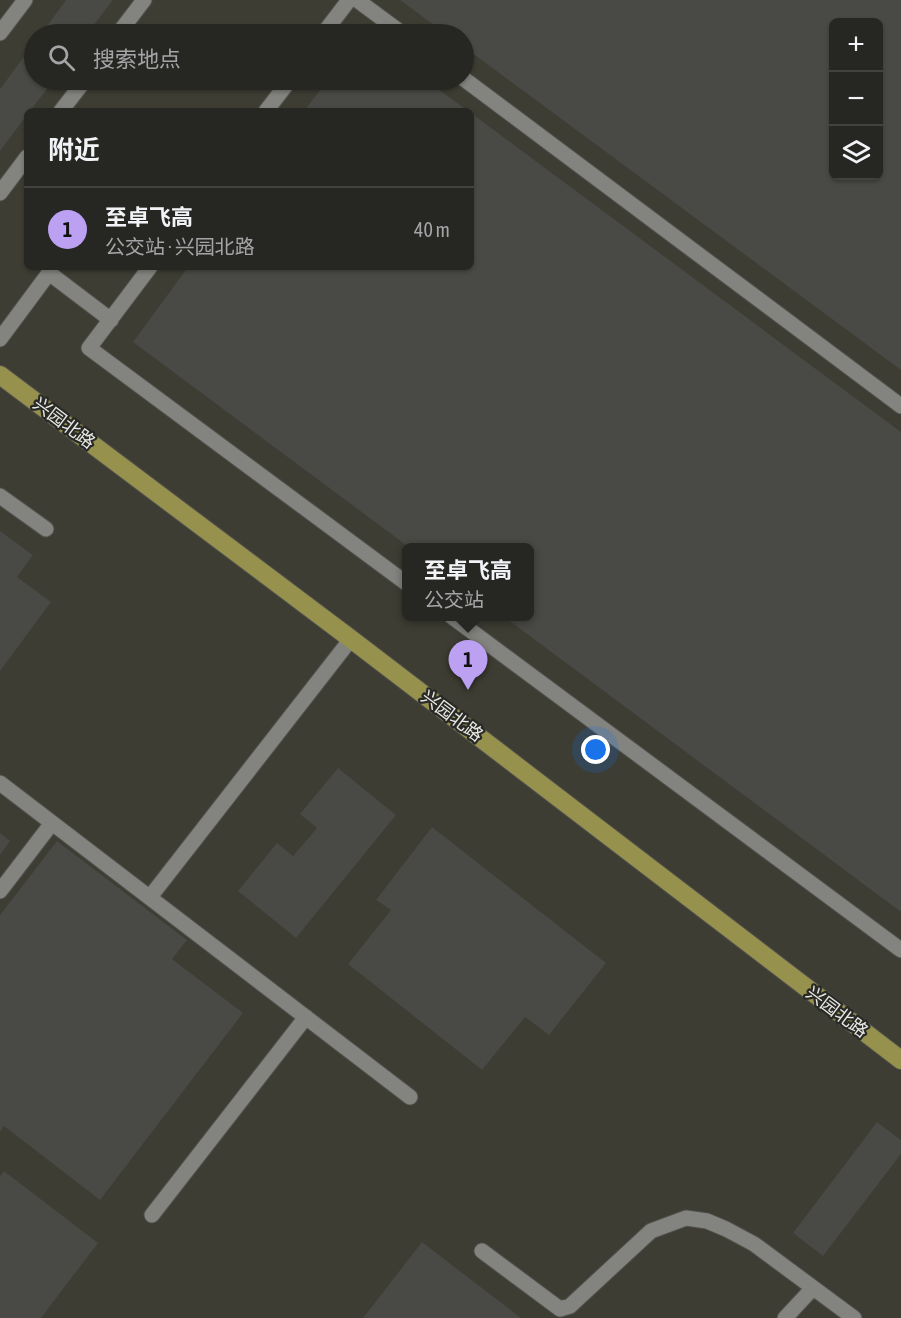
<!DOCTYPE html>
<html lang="zh">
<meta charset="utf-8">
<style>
body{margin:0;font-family:"Asap Condensed","Noto Sans SC",sans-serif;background:#2e2e2b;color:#f1f3f6}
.controls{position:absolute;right:18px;top:18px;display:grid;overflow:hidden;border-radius:9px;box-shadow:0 2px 4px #0004}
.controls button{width:54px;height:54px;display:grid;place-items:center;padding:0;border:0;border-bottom:2px solid #424341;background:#262623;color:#f1f3f6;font:30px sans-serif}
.you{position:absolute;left:596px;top:750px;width:21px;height:21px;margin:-15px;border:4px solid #fff;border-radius:50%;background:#1a73e8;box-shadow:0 0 0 9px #1a73e833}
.badge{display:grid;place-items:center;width:39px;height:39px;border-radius:50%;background:#bca0f2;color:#111;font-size:20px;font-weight:700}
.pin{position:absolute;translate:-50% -50px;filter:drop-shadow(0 2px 3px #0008)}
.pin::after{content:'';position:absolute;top:32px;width:21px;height:18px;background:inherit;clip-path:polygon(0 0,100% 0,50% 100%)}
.popup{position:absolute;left:402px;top:543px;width:132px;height:78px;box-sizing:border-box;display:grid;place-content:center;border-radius:9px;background:#262623;filter:drop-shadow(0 2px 4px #0005);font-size:20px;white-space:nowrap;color:#a4a5a6}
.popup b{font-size:22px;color:#f1f3f6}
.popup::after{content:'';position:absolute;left:50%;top:100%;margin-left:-12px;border:12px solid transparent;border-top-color:#262623}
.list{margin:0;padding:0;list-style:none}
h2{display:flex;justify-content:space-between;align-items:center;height:78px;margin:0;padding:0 24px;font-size:26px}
h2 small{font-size:20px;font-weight:400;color:#a4a5a6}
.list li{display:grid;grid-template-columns:39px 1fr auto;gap:18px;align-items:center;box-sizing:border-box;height:84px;padding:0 24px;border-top:2px solid #424341}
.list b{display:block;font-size:22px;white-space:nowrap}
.list p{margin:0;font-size:20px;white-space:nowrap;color:#a4a5a6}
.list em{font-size:20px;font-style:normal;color:#a4a5a6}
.icon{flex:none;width:33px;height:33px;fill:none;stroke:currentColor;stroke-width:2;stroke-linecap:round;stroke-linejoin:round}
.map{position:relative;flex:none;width:901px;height:1318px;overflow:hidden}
.search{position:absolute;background:#262623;box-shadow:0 2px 4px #0004;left:24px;top:24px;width:450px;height:66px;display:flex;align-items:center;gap:15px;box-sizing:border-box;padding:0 21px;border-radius:33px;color:#a4a5a6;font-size:22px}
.panel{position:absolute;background:#262623;box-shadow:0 2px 4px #0004;left:24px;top:108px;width:450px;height:162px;border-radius:9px}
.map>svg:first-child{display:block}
</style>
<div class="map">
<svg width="901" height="1318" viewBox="0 0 901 1318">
<rect width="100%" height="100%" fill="#33332f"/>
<!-- built -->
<path fill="#3d3d33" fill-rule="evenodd" d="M0 0H901V1318H0ZM834 22H878V176H834ZM34 34H464V80H34ZM27 111H471V267H27ZM406 548H530V616H406Z"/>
<!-- building -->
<path fill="#494945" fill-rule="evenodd" d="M66 0H113L87 34H41Z
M400 0H901V370L464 47V34H446ZM834 22H878V176H834Z
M34 43V80H54L30 111H27V115L0 151V89Z
M328 80H426L468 111H304Z
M471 113 901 432V912L503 616H530V548H410L133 342 188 267H471Z
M0 531 33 555 17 577 51 602 0 671Z
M338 768 396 815 296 938 238 891 277 843 293 856 317 828 300 814Z
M432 827 606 963 549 1035 525 1017 482 1070 348 964 391 910 376 900Z
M0 833 10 841 0 855Z
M57 841 187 940 172 959 243 1013 100 1200 4 1126 0 1132V915Z
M877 1122 901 1140V1154L823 1256 793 1233Z
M4 1171 98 1243 41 1318H0V1176Z
M422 1242 521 1318H363Z"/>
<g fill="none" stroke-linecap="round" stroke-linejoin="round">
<!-- lane casing -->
<g stroke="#51514d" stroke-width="17">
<path id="lane" d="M357 0 403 34
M0 33 25 0
M118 34 144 0
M323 34 349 0
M464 79 901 406
M61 111 85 80
M266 111 290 80
M0 193 27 157
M150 267 89 348 406 583
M0 339 49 273 111 320
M0 496 46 529
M451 616 901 950
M0 783 410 1097
M0 891 52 823
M150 897 351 639
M152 1215 306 1017
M482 1251 560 1309 570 1306 651 1231 686 1218 707 1221 726 1229 754 1244 854 1318
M785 1318 813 1288"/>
</g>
<!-- primary casing -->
<g stroke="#51514d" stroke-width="20">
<path id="primary" d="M0 375 351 639 901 1060"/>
</g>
<!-- lane -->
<use href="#lane" stroke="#83837f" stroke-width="15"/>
<!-- primary -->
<use href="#primary" stroke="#97914e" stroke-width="18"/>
</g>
<g text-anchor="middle" stroke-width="4.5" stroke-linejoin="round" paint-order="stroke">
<!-- street labels -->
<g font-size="18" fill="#e9e9e6" stroke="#292925">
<text transform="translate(64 423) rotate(37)" y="6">兴园北路</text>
<text transform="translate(452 716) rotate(37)" y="6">兴园北路</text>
<text transform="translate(837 1012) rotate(37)" y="6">兴园北路</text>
</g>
</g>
</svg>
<div class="controls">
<button>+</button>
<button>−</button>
<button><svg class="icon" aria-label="layers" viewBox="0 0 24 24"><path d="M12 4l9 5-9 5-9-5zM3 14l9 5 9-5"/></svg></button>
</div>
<div class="you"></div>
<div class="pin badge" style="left:468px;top:690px">1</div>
<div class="popup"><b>至卓飞高</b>公交站</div>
<div class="search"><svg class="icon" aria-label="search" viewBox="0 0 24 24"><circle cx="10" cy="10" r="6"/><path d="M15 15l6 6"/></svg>搜索地点</div>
<section class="panel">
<h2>附近<small></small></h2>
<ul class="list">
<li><span class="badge">1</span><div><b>至卓飞高</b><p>公交站 · 兴园北路</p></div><em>40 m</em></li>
</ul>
</section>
</div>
